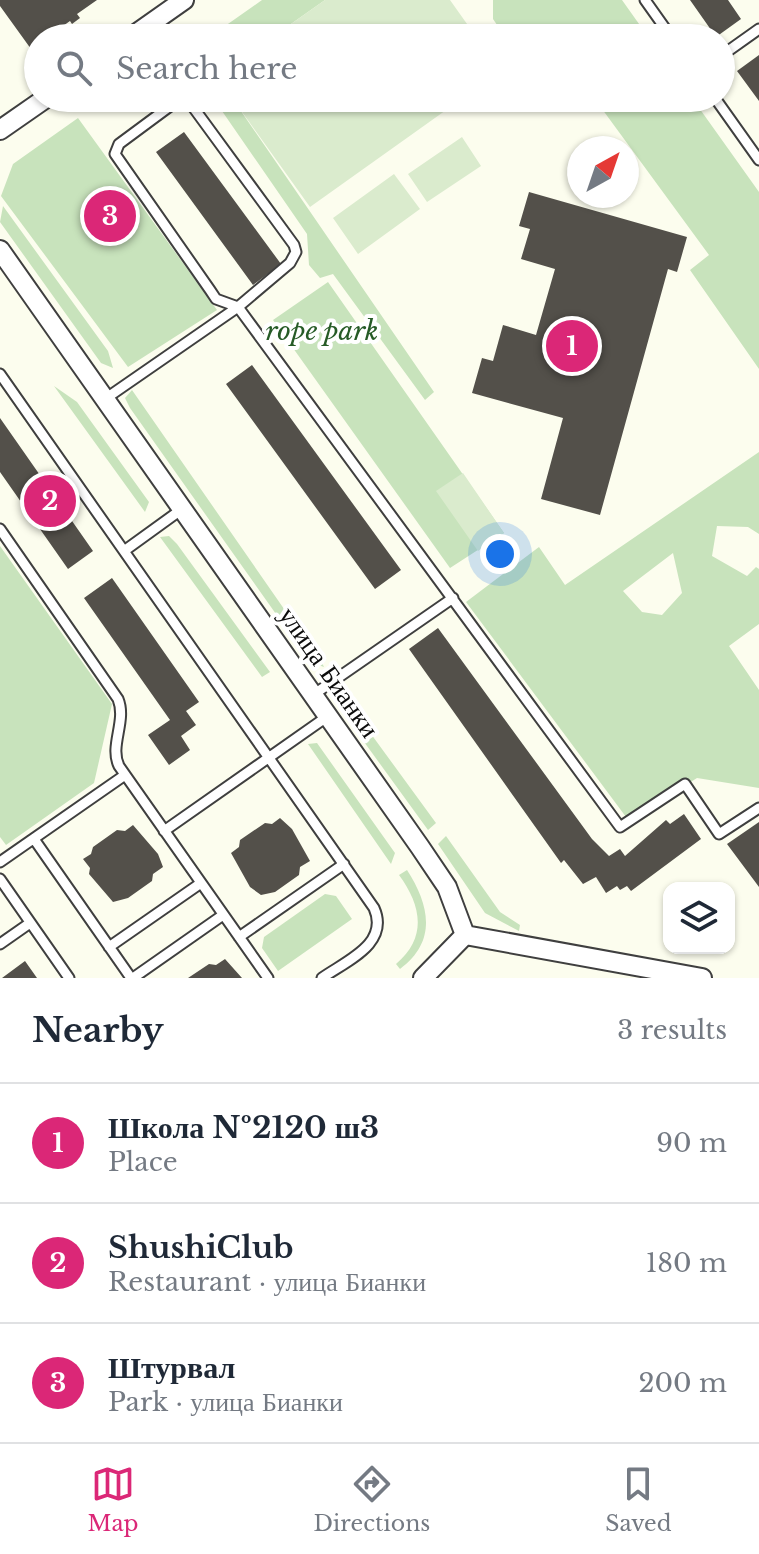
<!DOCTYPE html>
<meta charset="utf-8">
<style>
body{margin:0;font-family:"Libre Baskerville",serif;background:#f2f2f3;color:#1f2937}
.controls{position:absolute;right:24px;bottom:24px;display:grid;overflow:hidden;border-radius:16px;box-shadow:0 2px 6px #0004}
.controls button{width:72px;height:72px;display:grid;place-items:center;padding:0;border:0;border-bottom:2px solid #e0e1e3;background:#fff;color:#1f2937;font:40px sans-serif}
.compass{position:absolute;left:567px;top:136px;width:72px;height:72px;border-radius:50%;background:#fff;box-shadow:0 2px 6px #0004;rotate:40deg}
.you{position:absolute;left:500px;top:554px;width:28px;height:28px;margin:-20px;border:6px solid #fff;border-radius:50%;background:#1a73e8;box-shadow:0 0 0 12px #1a73e833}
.badge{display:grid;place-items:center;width:52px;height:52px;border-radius:50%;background:#db2777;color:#fff;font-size:26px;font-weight:700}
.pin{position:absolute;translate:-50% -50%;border:4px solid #fff;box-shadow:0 2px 8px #0006}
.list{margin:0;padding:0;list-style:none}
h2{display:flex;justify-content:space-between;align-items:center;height:104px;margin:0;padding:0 32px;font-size:34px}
h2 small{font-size:26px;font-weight:400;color:#747a83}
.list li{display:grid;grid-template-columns:52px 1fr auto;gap:24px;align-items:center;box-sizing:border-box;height:120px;padding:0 32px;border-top:2px solid #e0e1e3}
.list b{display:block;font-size:30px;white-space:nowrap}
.list p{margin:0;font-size:26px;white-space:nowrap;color:#747a83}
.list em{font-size:26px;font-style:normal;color:#747a83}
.icon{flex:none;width:44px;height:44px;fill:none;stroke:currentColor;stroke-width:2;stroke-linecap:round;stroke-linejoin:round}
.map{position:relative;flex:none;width:759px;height:978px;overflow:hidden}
.search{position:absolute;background:#fff;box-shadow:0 2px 6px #0004;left:24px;right:24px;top:24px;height:88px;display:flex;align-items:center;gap:20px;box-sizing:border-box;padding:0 28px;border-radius:44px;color:#747a83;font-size:30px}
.sheet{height:464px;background:#fff}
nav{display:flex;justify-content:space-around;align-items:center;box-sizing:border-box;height:112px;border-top:2px solid #e0e1e3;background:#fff;font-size:22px;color:#747a83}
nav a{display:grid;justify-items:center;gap:4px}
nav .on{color:#db2777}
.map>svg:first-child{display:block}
</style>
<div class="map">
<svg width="759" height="978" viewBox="0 0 759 978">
<rect width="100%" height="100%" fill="#fcfdee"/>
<!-- green -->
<path fill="#c8e3bc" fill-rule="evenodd" d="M262 0H325L271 38H208Z
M493 0H622L649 38H506L493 19Z
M213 98H232L434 392 425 400 333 274 320 278 309 265 307 234Z
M594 98H692L759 192V369L690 270 709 255Z
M78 118 217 310 128 367 1 196 13 164Z
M3 206 108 351 113 368 101 363 0 222Z
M328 282 504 533 450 568 273 320Z
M54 386 77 402 149 502 145 512Z
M132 390 323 665 324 667 310 662 130 408 125 398Z
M759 452V534L748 527 717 526 712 556 747 576 756 567 759 569V624L729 646 759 690V788L697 778 629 821 466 602 539 547 565 585ZM673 553 682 593 662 615 642 612 623 591Z
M169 536 177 544 270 672 262 677 160 537Z
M0 546 112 704 94 783 6 845 0 837Z
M336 686 436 823 428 830 330 695Z
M317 743 395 853 391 864 308 744Z
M446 836 500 912 520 925 519 931 485 913 438 844Z
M407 870C429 904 438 941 400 969L396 964C428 937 421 905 399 875Z
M325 894 336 896 352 919 278 971 262 948 264 937Z"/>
<!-- pitch -->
<path fill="#daebcd" d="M325 0H450L477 38H271Z
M232 98H463L310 207Z
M462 137 481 166 427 202 408 174Z
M394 174 420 209 358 254 333 218Z
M463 473 504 533 478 551 436 491Z"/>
<!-- building -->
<path fill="#53504a" d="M0 0H97L77 14 80 18 72 24 70 21 46 38H38V44L31 49 0 6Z
M690 0H728L741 19 716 37Z
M759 55V101L737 71Z
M184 132 281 264 253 285 156 152Z
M529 192 687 237 677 272 668 269 600 515 541 499 563 418 472 393 482 358 493 361 503 325 536 335 555 269 521 259 530 229 519 226Z
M252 365 401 570 375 589 226 384Z
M0 418 93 551 68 569 0 472Z
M112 578 199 702 186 711 196 725 181 736 190 750 169 765 148 735 170 720 84 598Z
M438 628 592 839 609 856 620 849 625 856 666 820 670 824 684 814 701 839 631 891 627 886 620 890 617 886 606 893 596 877 583 884 564 860 561 863 409 649Z
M280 818 292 829 310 861 300 867 299 875 275 892 261 895 250 887 231 853 239 847 240 840 265 823 272 824Z
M759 822V887L727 844Z
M133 825 158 854 163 867 153 874 152 881 128 898 113 902 89 874 90 868 83 859 91 854 93 847 117 830 125 831Z
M225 959 242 978H188L209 964 216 965Z
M25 961 37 978H2Z"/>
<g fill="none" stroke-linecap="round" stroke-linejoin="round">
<!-- lane casing -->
<g stroke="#3f3f3f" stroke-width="13">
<path id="lane" d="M645 0 672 38
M721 56 759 29
M715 98 759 160
M0 374 374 908C390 944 346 961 322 978
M105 399 238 307 290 263 296 252 294 245 193 107 184 102 173 104 119 144 115 154 210 290 216 299 238 307 620 827 685 784 719 834 759 808
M0 529 118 699C127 721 109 746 119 766L268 978
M124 551 182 509
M313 695 453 598
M164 831 328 716
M34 839 131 978
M0 862 125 775
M0 879 69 978
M239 937 344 864
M0 944 30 923
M109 947 201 883
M133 978 223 915"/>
</g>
<!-- street casing -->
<g stroke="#3f3f3f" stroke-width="22">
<path id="street" d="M130 38 184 0
M0 130 46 98
M0 250 420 847 447 887 465 935
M465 935 702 978
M423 978 465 935"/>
</g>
<!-- lane -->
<use href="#lane" stroke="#fff" stroke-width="9"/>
<!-- street -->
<use href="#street" stroke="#fff" stroke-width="18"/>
</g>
<g text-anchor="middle" stroke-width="8" stroke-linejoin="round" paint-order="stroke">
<!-- park labels -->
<g font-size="26" font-style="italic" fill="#265b26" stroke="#fff">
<text x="322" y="340">rope park</text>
</g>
<!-- street labels -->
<g font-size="26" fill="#0c0c0c" stroke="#fff">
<text transform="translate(329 672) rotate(55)" y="9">улица Бианки</text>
</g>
</g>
</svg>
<div class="controls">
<button><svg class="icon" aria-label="layers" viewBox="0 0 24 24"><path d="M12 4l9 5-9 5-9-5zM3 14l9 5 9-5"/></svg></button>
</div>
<svg class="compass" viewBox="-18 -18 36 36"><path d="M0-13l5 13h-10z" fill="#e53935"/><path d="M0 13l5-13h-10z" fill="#747a83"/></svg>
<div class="you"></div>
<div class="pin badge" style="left:572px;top:346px">1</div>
<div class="pin badge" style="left:50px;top:501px">2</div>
<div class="pin badge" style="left:110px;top:216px">3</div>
<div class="search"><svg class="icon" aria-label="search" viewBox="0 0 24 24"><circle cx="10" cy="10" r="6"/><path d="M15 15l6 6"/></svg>Search here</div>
</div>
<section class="sheet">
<h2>Nearby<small>3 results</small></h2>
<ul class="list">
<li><span class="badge">1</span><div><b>Школа №2120 ш3</b><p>Place</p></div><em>90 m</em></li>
<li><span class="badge">2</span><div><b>ShushiClub</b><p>Restaurant · улица Бианки</p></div><em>180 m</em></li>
<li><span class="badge">3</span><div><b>Штурвал</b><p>Park · улица Бианки</p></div><em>200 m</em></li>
</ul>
</section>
<nav>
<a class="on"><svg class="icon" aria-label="map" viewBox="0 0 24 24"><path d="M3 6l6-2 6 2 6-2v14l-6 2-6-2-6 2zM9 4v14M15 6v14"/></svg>Map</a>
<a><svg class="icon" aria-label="directions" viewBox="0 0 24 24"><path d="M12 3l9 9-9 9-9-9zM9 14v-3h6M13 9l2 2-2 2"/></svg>Directions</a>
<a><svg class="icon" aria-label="saved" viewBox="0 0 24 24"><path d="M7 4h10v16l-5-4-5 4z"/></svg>Saved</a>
</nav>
